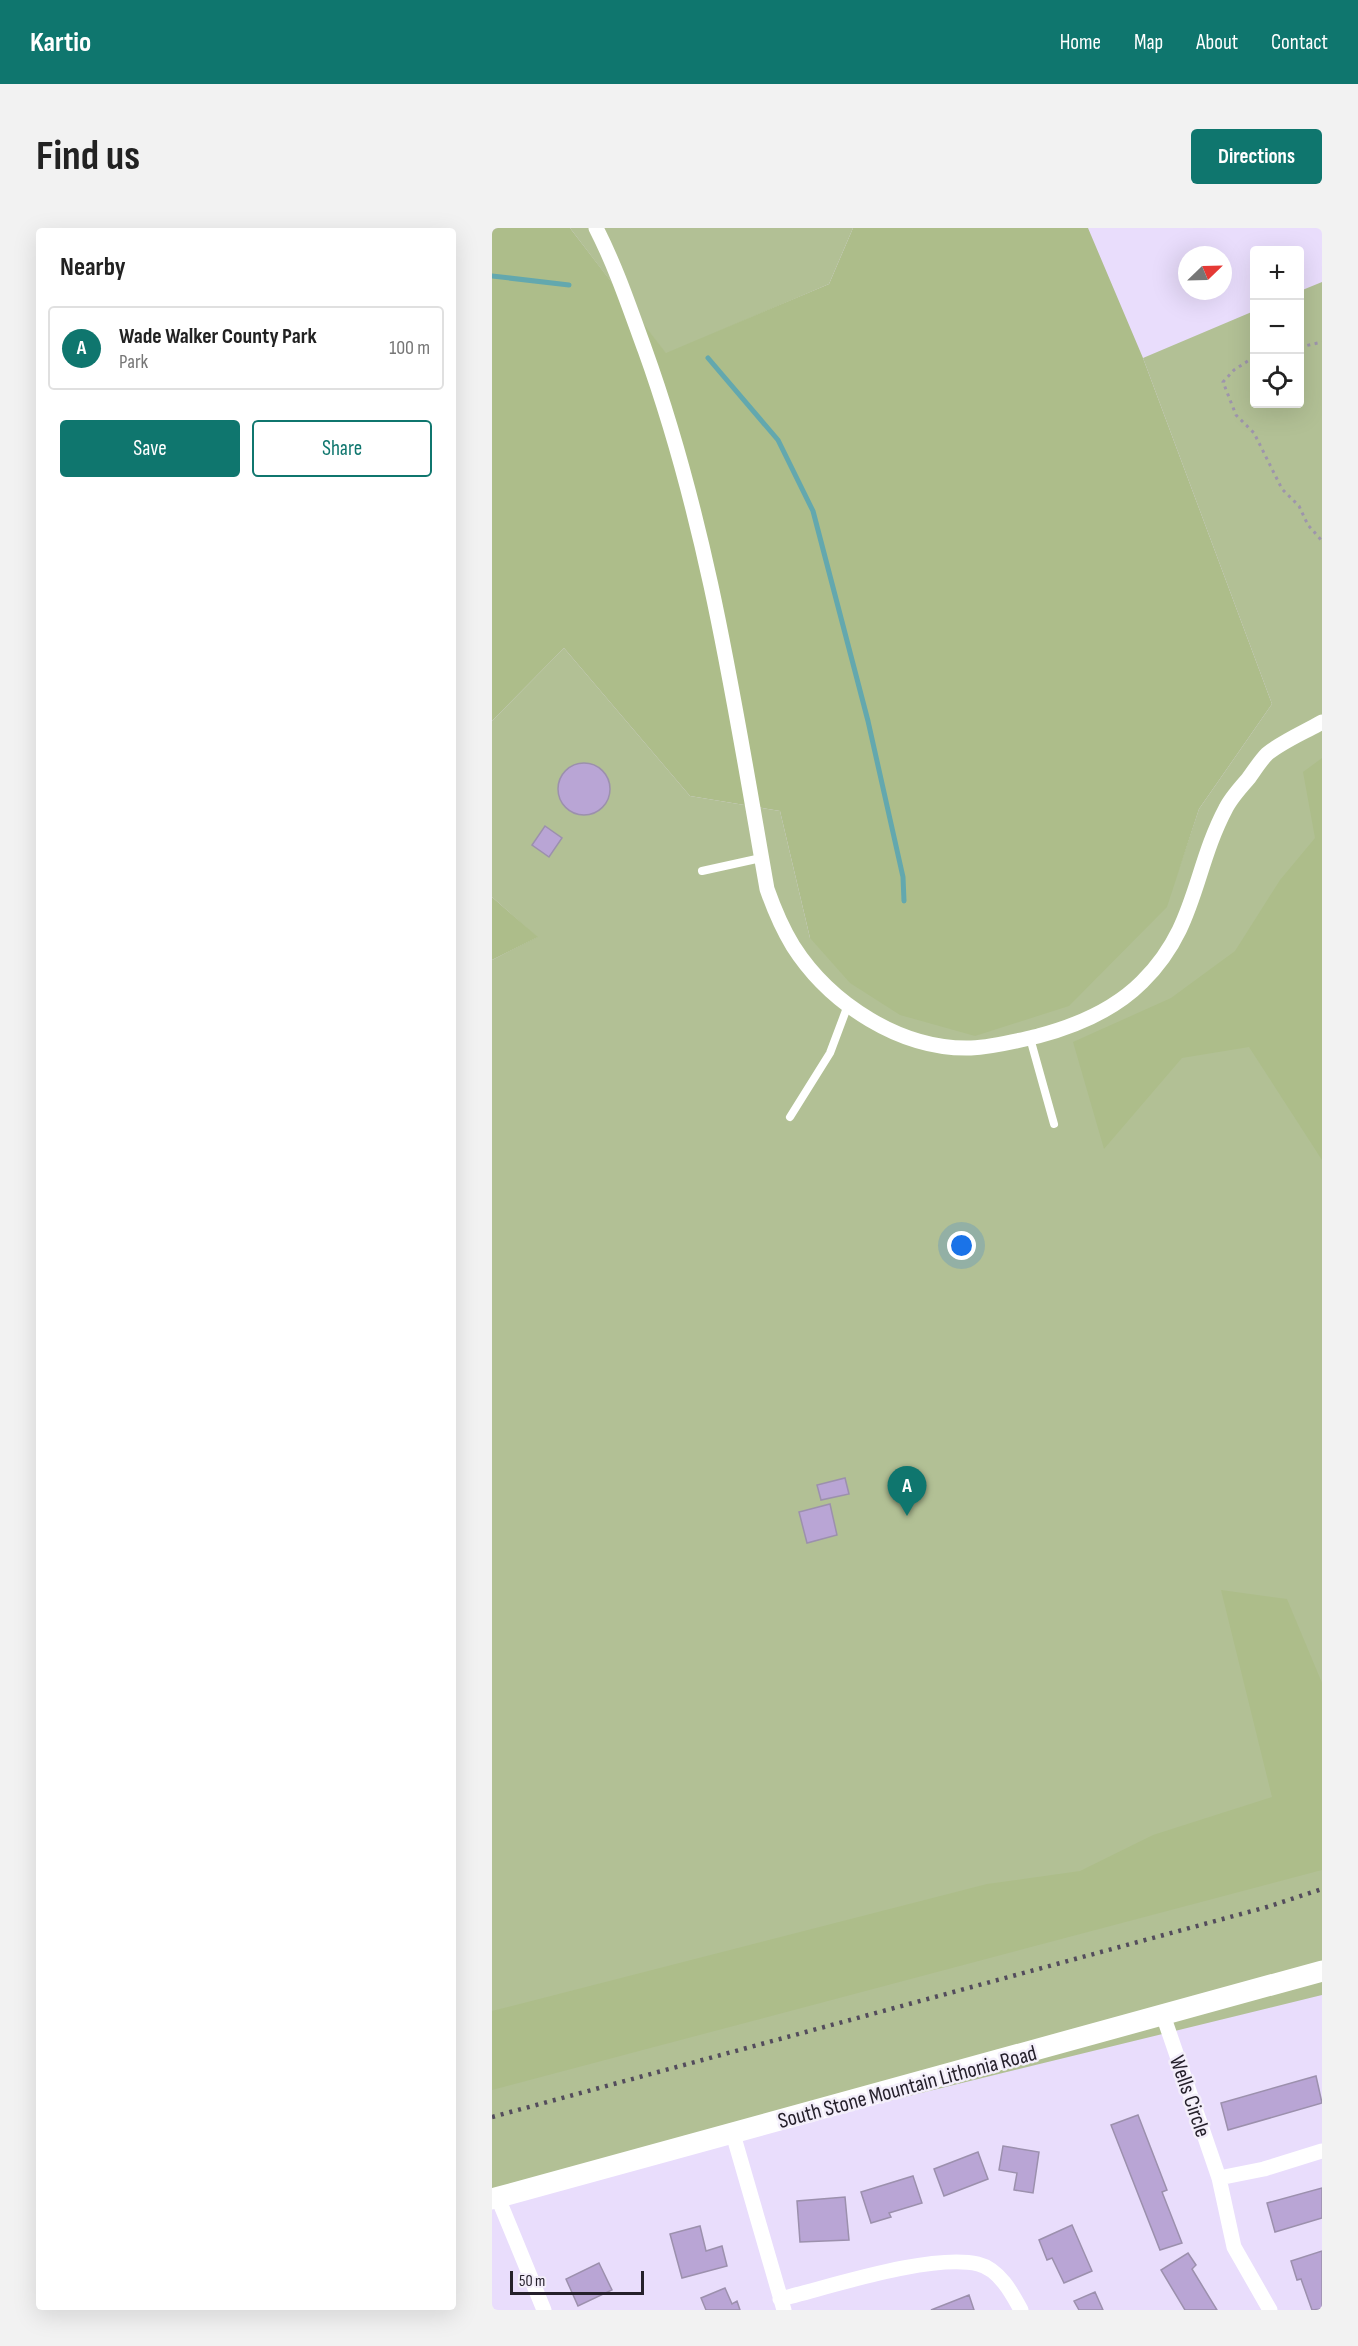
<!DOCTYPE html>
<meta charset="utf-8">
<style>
body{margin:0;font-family:"Sofia Sans Condensed",sans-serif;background:#f2f2f2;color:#222}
.controls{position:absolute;right:18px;top:18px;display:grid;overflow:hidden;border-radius:6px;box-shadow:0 6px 24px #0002}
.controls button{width:54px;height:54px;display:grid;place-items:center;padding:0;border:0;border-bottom:2px solid #e0e0e0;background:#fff;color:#222;font:30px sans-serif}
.compass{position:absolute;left:686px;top:18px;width:54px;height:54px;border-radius:50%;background:#fff;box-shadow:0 6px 24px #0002;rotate:67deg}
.scale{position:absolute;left:18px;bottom:15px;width:134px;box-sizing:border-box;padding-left:6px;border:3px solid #25202b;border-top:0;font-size:16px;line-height:21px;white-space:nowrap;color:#25202b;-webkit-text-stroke:4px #f3eefa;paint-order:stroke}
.you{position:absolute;left:470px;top:1018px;width:21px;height:21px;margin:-15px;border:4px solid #fff;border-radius:50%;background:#1a73e8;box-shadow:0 0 0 9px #1a73e833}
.badge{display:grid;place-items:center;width:39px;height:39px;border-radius:50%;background:#0f766e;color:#fff;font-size:20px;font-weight:700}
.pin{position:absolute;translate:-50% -50px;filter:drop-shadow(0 2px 3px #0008)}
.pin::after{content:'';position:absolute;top:32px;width:21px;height:18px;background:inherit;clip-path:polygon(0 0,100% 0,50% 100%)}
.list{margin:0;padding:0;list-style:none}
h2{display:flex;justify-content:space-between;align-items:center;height:78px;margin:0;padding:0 24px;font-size:26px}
h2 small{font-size:20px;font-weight:400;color:#767676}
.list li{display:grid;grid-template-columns:39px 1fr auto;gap:18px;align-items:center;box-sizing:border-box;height:84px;margin:0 12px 12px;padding:0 12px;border:2px solid #e0e0e0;border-radius:6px}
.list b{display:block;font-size:22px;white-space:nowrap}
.list p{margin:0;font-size:20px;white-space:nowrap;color:#767676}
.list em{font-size:20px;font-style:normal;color:#767676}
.actions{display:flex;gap:12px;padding:18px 24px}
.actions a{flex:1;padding:14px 0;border:2px solid #0f766e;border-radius:6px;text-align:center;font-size:21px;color:#0f766e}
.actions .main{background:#0f766e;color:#fff}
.icon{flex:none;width:33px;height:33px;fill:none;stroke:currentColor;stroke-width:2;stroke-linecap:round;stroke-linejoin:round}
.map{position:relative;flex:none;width:830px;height:2082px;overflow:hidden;border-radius:6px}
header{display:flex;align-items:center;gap:36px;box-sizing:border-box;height:84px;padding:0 30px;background:#0f766e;color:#fff}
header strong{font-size:28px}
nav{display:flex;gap:33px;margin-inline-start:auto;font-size:21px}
.intro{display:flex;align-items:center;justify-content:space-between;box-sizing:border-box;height:144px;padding:0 36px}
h1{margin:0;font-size:42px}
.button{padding:15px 27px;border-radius:6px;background:#0f766e;color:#fff;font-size:21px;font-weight:700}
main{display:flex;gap:36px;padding:0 36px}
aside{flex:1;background:#fff;border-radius:6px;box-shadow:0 6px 24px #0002}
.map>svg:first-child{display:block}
</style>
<header>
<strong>Kartio</strong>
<nav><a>Home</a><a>Map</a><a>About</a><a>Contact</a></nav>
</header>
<div class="intro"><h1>Find us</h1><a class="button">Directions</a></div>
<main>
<aside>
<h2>Nearby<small></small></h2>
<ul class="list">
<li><span class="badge">A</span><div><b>Wade Walker County Park</b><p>Park</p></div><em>100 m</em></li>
</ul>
<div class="actions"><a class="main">Save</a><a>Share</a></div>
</aside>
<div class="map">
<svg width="830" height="2082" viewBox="0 0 830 2082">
<rect width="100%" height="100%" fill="#e9ddfc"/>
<!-- green -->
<path fill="#b2c095" d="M78 0H361L337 56 174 126Z
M830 54V1767L0 1970V732L45 709 0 669V493L72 420 198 568 288 583 318 710 674 679 707 581 780 476 651 130 762 83V176H808V63Z"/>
<!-- forest -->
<path fill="#adbd8a" d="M0 0H78L174 125 337 56 361 0H596L651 130 780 476 707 581 675 679 577 778 483 808 408 787 358 755 318 710 288 583 198 568 72 420 0 493Z
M830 530V932L757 819 690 830 612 921 581 814 679 770 743 723 788 652 823 610 811 544Z
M0 669 46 709 0 732Z
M729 1362 795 1371 830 1455V1642L0 1862V1783L495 1656 588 1643 661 1607 780 1569Z"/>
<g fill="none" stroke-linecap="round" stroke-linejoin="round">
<!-- stream -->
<path stroke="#63a8ae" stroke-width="5" d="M0 48 77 57
M216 130 286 212 321 283 376 493 411 649 412 673"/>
</g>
<!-- building -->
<path fill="#b9a5d5" stroke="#9c90ad" stroke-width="1.5" d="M66 561a26 26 0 1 1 52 0a26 26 0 1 1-52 0Z
M53 598 70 610 57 629 40 617Z
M353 1250 357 1266 329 1272 325 1257Z
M338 1276 345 1307 315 1315 307 1284Z
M824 1848 830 1875 736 1902 729 1875Z
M646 1887 675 1962 670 1964 690 2015 668 2022 619 1897Z
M511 1918 547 1924 541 1965 522 1962 525 1945 507 1942Z
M486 1924 496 1951 452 1968 442 1941Z
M421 1948 430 1975 397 1985 399 1989 379 1995 369 1964Z
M830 1960V1990L783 2004 775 1975Z
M353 1969 357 2012 308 2014 305 1973Z
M580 1997 600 2043 572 2055 560 2030 555 2032 547 2012Z
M208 1998 214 2023 230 2018 235 2038 190 2050 178 2006Z
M830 2023V2081L820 2082 809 2051 805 2052 799 2033Z
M696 2025 704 2037 700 2041 725 2082H693L669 2042Z
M107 2035 120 2062 86 2078 74 2051Z
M233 2060 240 2076 245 2073 248 2082H214L209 2070Z
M603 2064 611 2082H587L582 2073Z
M477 2067 482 2082H439Z"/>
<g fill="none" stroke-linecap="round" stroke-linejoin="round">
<!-- path -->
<path stroke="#9e95ac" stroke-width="3" stroke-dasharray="3 4.5" stroke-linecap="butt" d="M808 119 830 114
M762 129 742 142 731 154 744 187 762 205 790 261 807 278 816 297 830 313"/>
<!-- service -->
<path stroke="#fff" stroke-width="8" d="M210 643 269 630
M538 810 562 896
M298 889 338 825 356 777"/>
<!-- minor -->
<path stroke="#fff" stroke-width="15" d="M104 0C124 39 138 81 153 122 216 297 243 479 275 661 282 681 290 700 301 718 338 776 409 822 479 820 502 819 524 813 546 808 584 798 622 782 650 754 705 700 701 642 734 580 739 570 748 560 756 551 762 543 768 533 775 526 791 513 813 504 830 494
M671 1787 727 1950
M241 1906 292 2082
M6 1970 52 2082
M288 2071C338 2059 439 2025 486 2036 507 2041 520 2065 529 2082
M778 2082 742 2019 727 1950 772 1941 830 1923"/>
<!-- secondary -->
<path stroke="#fff" stroke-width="21" d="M0 1971 830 1743"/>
<!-- rail -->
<path stroke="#534c5c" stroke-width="4.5" stroke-dasharray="3 6" stroke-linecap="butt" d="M0 1889 775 1679 830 1661"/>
</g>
<g text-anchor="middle" stroke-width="5" stroke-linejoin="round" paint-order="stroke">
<!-- street labels -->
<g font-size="22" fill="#25202b" stroke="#f3eefa">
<text transform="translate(415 1858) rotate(-15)" y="8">South Stone Mountain Lithonia Road</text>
<text transform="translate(699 1868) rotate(71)" y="8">Wells Circle</text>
</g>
</g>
</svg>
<div class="controls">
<button>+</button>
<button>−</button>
<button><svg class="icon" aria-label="locate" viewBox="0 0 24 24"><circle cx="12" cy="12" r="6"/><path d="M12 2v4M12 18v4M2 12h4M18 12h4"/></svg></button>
</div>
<svg class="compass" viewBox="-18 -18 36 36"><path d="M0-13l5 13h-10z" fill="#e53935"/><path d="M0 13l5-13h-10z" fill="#767676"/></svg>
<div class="scale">50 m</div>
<div class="you"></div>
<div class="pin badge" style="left:415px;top:1288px">A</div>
</div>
</main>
